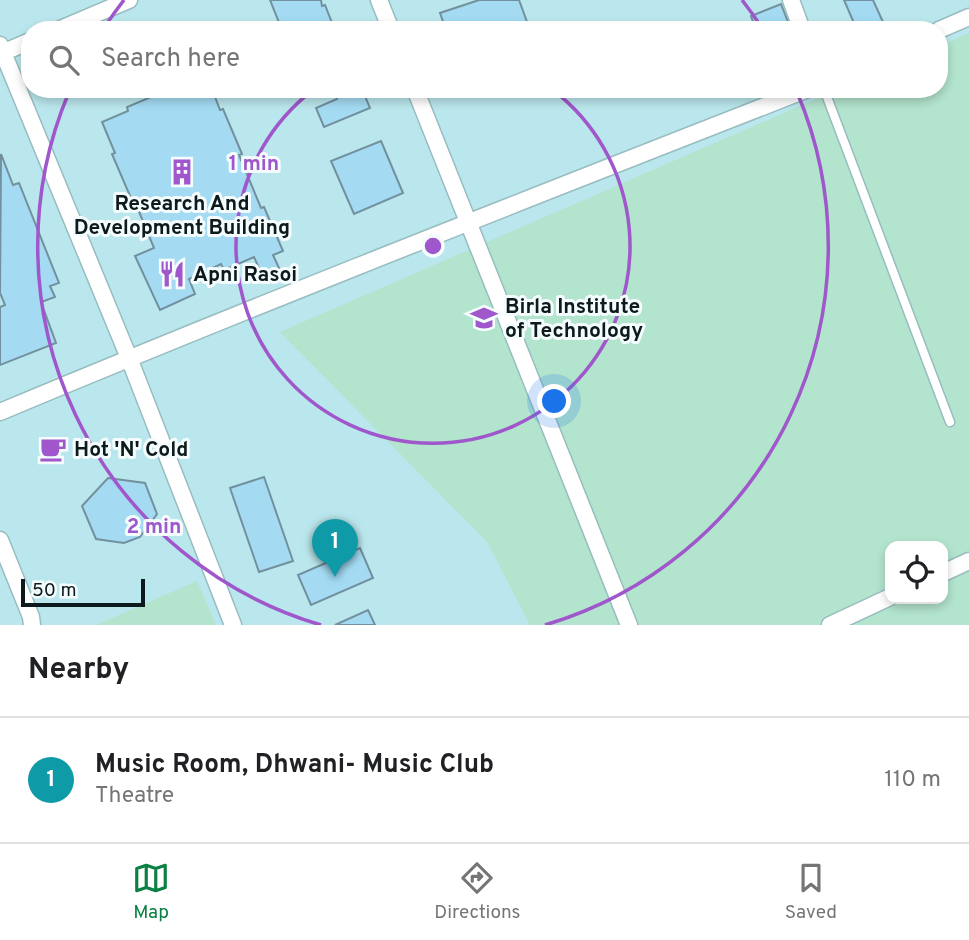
<!DOCTYPE html>
<style>
body{margin:0;font-family:Overpass,sans-serif;background:#f2f2f2;color:#202124}
.controls{position:absolute;right:21px;bottom:21px;display:grid;overflow:hidden;border-radius:14px;box-shadow:0 4px 10px #0003}
.controls button{width:63px;height:63px;display:grid;place-items:center;padding:0;border:0;border-bottom:2px solid #e0e0e0;background:#fff;color:#202124;font:35px sans-serif}
.scale{position:absolute;left:21px;bottom:18px;width:124px;box-sizing:border-box;padding-left:7px;border:4px solid #0c1a1b;border-top:0;font-size:19px;line-height:24px;white-space:nowrap;color:#0c1a1b;-webkit-text-stroke:5px #f5fcfd;paint-order:stroke}
.you{position:absolute;left:555px;top:402px;width:24px;height:24px;margin:-18px;border:5px solid #fff;border-radius:50%;background:#1a73e8;box-shadow:0 0 0 10px #1a73e833}
.badge{display:grid;place-items:center;width:46px;height:46px;border-radius:50%;background:#0b8043;color:#fff;font-size:23px;font-weight:700}
.pin{position:absolute;translate:-50% -58px;filter:drop-shadow(0 2px 4px #0008)}
.pin::after{content:'';position:absolute;top:37px;width:24px;height:21px;background:inherit;clip-path:polygon(0 0,100% 0,50% 100%)}
.list{margin:0;padding:0;list-style:none}
h2{display:flex;justify-content:space-between;align-items:center;height:91px;margin:0;padding:0 28px;font-size:30px}
h2 small{font-size:23px;font-weight:400;color:#757577}
.list li{display:grid;grid-template-columns:46px 1fr auto;gap:21px;align-items:center;box-sizing:border-box;height:126px;padding:0 28px;border-top:2px solid #e0e0e0}
.list b{display:block;font-size:26px;white-space:nowrap}
.list p{margin:0;font-size:23px;white-space:nowrap;color:#757577}
.list em{font-size:23px;font-style:normal;color:#757577}
.icon{flex:none;width:38px;height:38px;fill:none;stroke:currentColor;stroke-width:2;stroke-linecap:round;stroke-linejoin:round}
.map{position:relative;flex:none;width:969px;height:625px;overflow:hidden}
.search{position:absolute;background:#fff;box-shadow:0 4px 10px #0003;left:21px;right:21px;top:21px;height:77px;display:flex;align-items:center;gap:18px;box-sizing:border-box;padding:0 24px;border-radius:28px;color:#757577;font-size:26px}
.sheet{height:217px;background:#fff}
nav{display:flex;justify-content:space-around;align-items:center;box-sizing:border-box;height:98px;border-top:2px solid #e0e0e0;background:#fff;font-size:19px;color:#757577}
nav a{display:grid;justify-items:center;gap:4px}
nav .on{color:#0b8043}
.map>svg:first-child{display:block}
</style>
<div class="map">
<svg width="969" height="625" viewBox="0 0 969 625">
<rect width="100%" height="100%" fill="#d0f5fa"/>
<!-- built -->
<path fill="#bae7ed" fill-rule="evenodd" d="M0 0H969V625H0ZM30 30H939V89H30ZM890 546H943V599H890Z"/>
<!-- green -->
<path fill="#b3e4cd" fill-rule="evenodd" d="M969 33V625H530L487 542 280 332 839 89H939V46ZM890 546H943V599H890Z
M197 581 216 625H96Z"/>
<!-- building -->
<path fill="#a4dbf3" stroke="#72909d" stroke-width="2" d="M270 0H321L322 6 325 5 332 23 314 30H282Z
M479 0H519L530 30H446L440 13Z
M844 0H873L883 22 865 30H857Z
M781 4 791 30H756L751 16Z
M170 89H212L220 110 223 109 242 154 239 155 261 208 264 207 283 251 273 255 279 268 262 275 254 257 224 270 221 264 189 279 195 294 160 310 135 256 154 248 135 202 133 203 112 154 115 153 102 122 128 111 127 107Z
M333 89H362L370 108 324 127 316 108 337 99Z
M381 141 403 193 354 214 331 161Z
M1 154 13 185 19 183 59 283 50 286 55 297 41 302 56 343 0 365V307L5 305 0 293Z
M264 477 293 561 259 572 230 488Z
M108 478 145 483 157 514 140 537 124 543 96 539 82 506Z
M360 548 373 578 311 605 298 575Z
M368 610 375 625H335Z"/>
<g fill="none" stroke-linecap="round" stroke-linejoin="round">
<!-- service casing -->
<g stroke="#98bcc0" stroke-width="11">
<path id="service" d="M824 89 950 422"/>
</g>
<!-- minor casing -->
<g stroke="#98bcc0" stroke-width="19">
<path id="minor" d="M379 0 391 30
M791 0 802 30
M58 30 129 0
M939 30 969 17
M0 45 129 358 233 625
M0 54 30 41
M415 89 629 625
M0 412C268 300 538 195 808 89
M0 540 31 617 32 625
M943 573 969 561
M830 625 890 597"/>
</g>
<!-- service -->
<use href="#service" stroke="#fff" stroke-width="8"/>
<!-- minor -->
<use href="#minor" stroke="#fff" stroke-width="16"/>
</g>
<!-- distance rings -->
<g fill="none" stroke="#9f57cb" stroke-width="3.5">
<path d="M553 90A197 197 0 1 1 313 90"/>
<path d="M321 625A395 395 0 0 1 69 92M104 28A395 395 0 0 1 124 0M742 0A395 395 0 0 1 762 28M797 92A395 395 0 0 1 545 625"/>
</g>
<!-- icons -->
<defs>
<g id="building-bare" transform="scale(2.1)"><path d="M-4-6H4V6H1V3H-1V6H-4ZM-2.5-4.3h1.7v1.8h-1.7ZM.8-4.3h1.7v1.8H.8ZM-2.5-1h1.7V.8h-1.7ZM.8-1h1.7V.8H.8Z" fill="#9f57cb" stroke="#f5fcfd" stroke-width="2.5" paint-order="stroke"/></g>
<g id="restaurant-bare" transform="scale(2.1)"><path d="M-5-6h1v4h1v-4h1v4h1v-4h1v5L-1.5 .5V6h-2V.5L-5-1ZM5-6V6H3V1.5H1.5Q1.5-4 5-6Z" fill="#9f57cb" stroke="#f5fcfd" stroke-width="2.5" paint-order="stroke"/></g>
<g id="university-bare" transform="scale(2.1)"><path d="M0-5L7-2L0 1L-7-2ZM-4 1L0 2.5L4 1V4Q0 6-4 4Z" fill="#9f57cb" stroke="#f5fcfd" stroke-width="2.5" paint-order="stroke"/></g>
<g id="cafe-bare" transform="scale(2.1)"><path d="M-5.5-4.5H6V0H3Q3 3.5 0 3.5H-2.5Q-5.5 3.5-5.5 0ZM3-3.2v2h1.7v-2ZM-6 4.5H4V6H-6Z" fill="#9f57cb" stroke="#f5fcfd" stroke-width="2.5" paint-order="stroke"/></g>
</defs>
<g fill-rule="evenodd">
<use href="#building-bare" x="182" y="172"/>
<use href="#restaurant-bare" x="172" y="274"/>
<use href="#university-bare" x="484" y="318"/>
<use href="#cafe-bare" x="53" y="449"/>
</g>
<g text-anchor="middle" stroke-width="6" stroke-linejoin="round" paint-order="stroke">
<!-- poi labels -->
<g font-size="21" font-weight="bold" fill="#0c1a1b" stroke="#f5fcfd" text-anchor="start">
<text x="182" y="210" text-anchor="middle">Research And<tspan x="182" dy="24">Development Building</tspan></text>
<text x="193" y="281">Apni Rasoi</text>
<text x="505" y="313">Birla Institute<tspan x="505" dy="24">of Technology</tspan></text>
<text x="74" y="456">Hot 'N' Cold</text>
</g>
</g>
<circle cx="433" cy="246" r="10" fill="#9f57cb" stroke="#f5fcfd" stroke-width="3.5"/>
<g font-size="21" text-anchor="middle" font-weight="bold" fill="#9f57cb" stroke="#f5fcfd" stroke-width="6" stroke-linejoin="round" paint-order="stroke">
<text x="254" y="170">1 min</text>
<text x="154" y="533">2 min</text>
</g>
</svg>
<div class="controls">
<button><svg class="icon" aria-label="locate" viewBox="0 0 24 24"><circle cx="12" cy="12" r="6"/><path d="M12 2v4M12 18v4M2 12h4M18 12h4"/></svg></button>
</div>
<div class="scale">50 m</div>
<div class="you"></div>
<div class="pin badge" style="left:335px;top:577px;background:#0f9aa8">1</div>
<div class="search"><svg class="icon" aria-label="search" viewBox="0 0 24 24"><circle cx="10" cy="10" r="6"/><path d="M15 15l6 6"/></svg>Search here</div>
</div>
<section class="sheet">
<h2>Nearby<small></small></h2>
<ul class="list">
<li><span class="badge" style="background:#0f9aa8">1</span><div><b>Music Room, Dhwani- Music Club</b><p>Theatre</p></div><em>110 m</em></li>
</ul>
</section>
<nav>
<a class="on"><svg class="icon" aria-label="map" viewBox="0 0 24 24"><path d="M3 6l6-2 6 2 6-2v14l-6 2-6-2-6 2zM9 4v14M15 6v14"/></svg>Map</a>
<a><svg class="icon" aria-label="directions" viewBox="0 0 24 24"><path d="M12 3l9 9-9 9-9-9zM9 14v-3h6M13 9l2 2-2 2"/></svg>Directions</a>
<a><svg class="icon" aria-label="saved" viewBox="0 0 24 24"><path d="M7 4h10v16l-5-4-5 4z"/></svg>Saved</a>
</nav>
